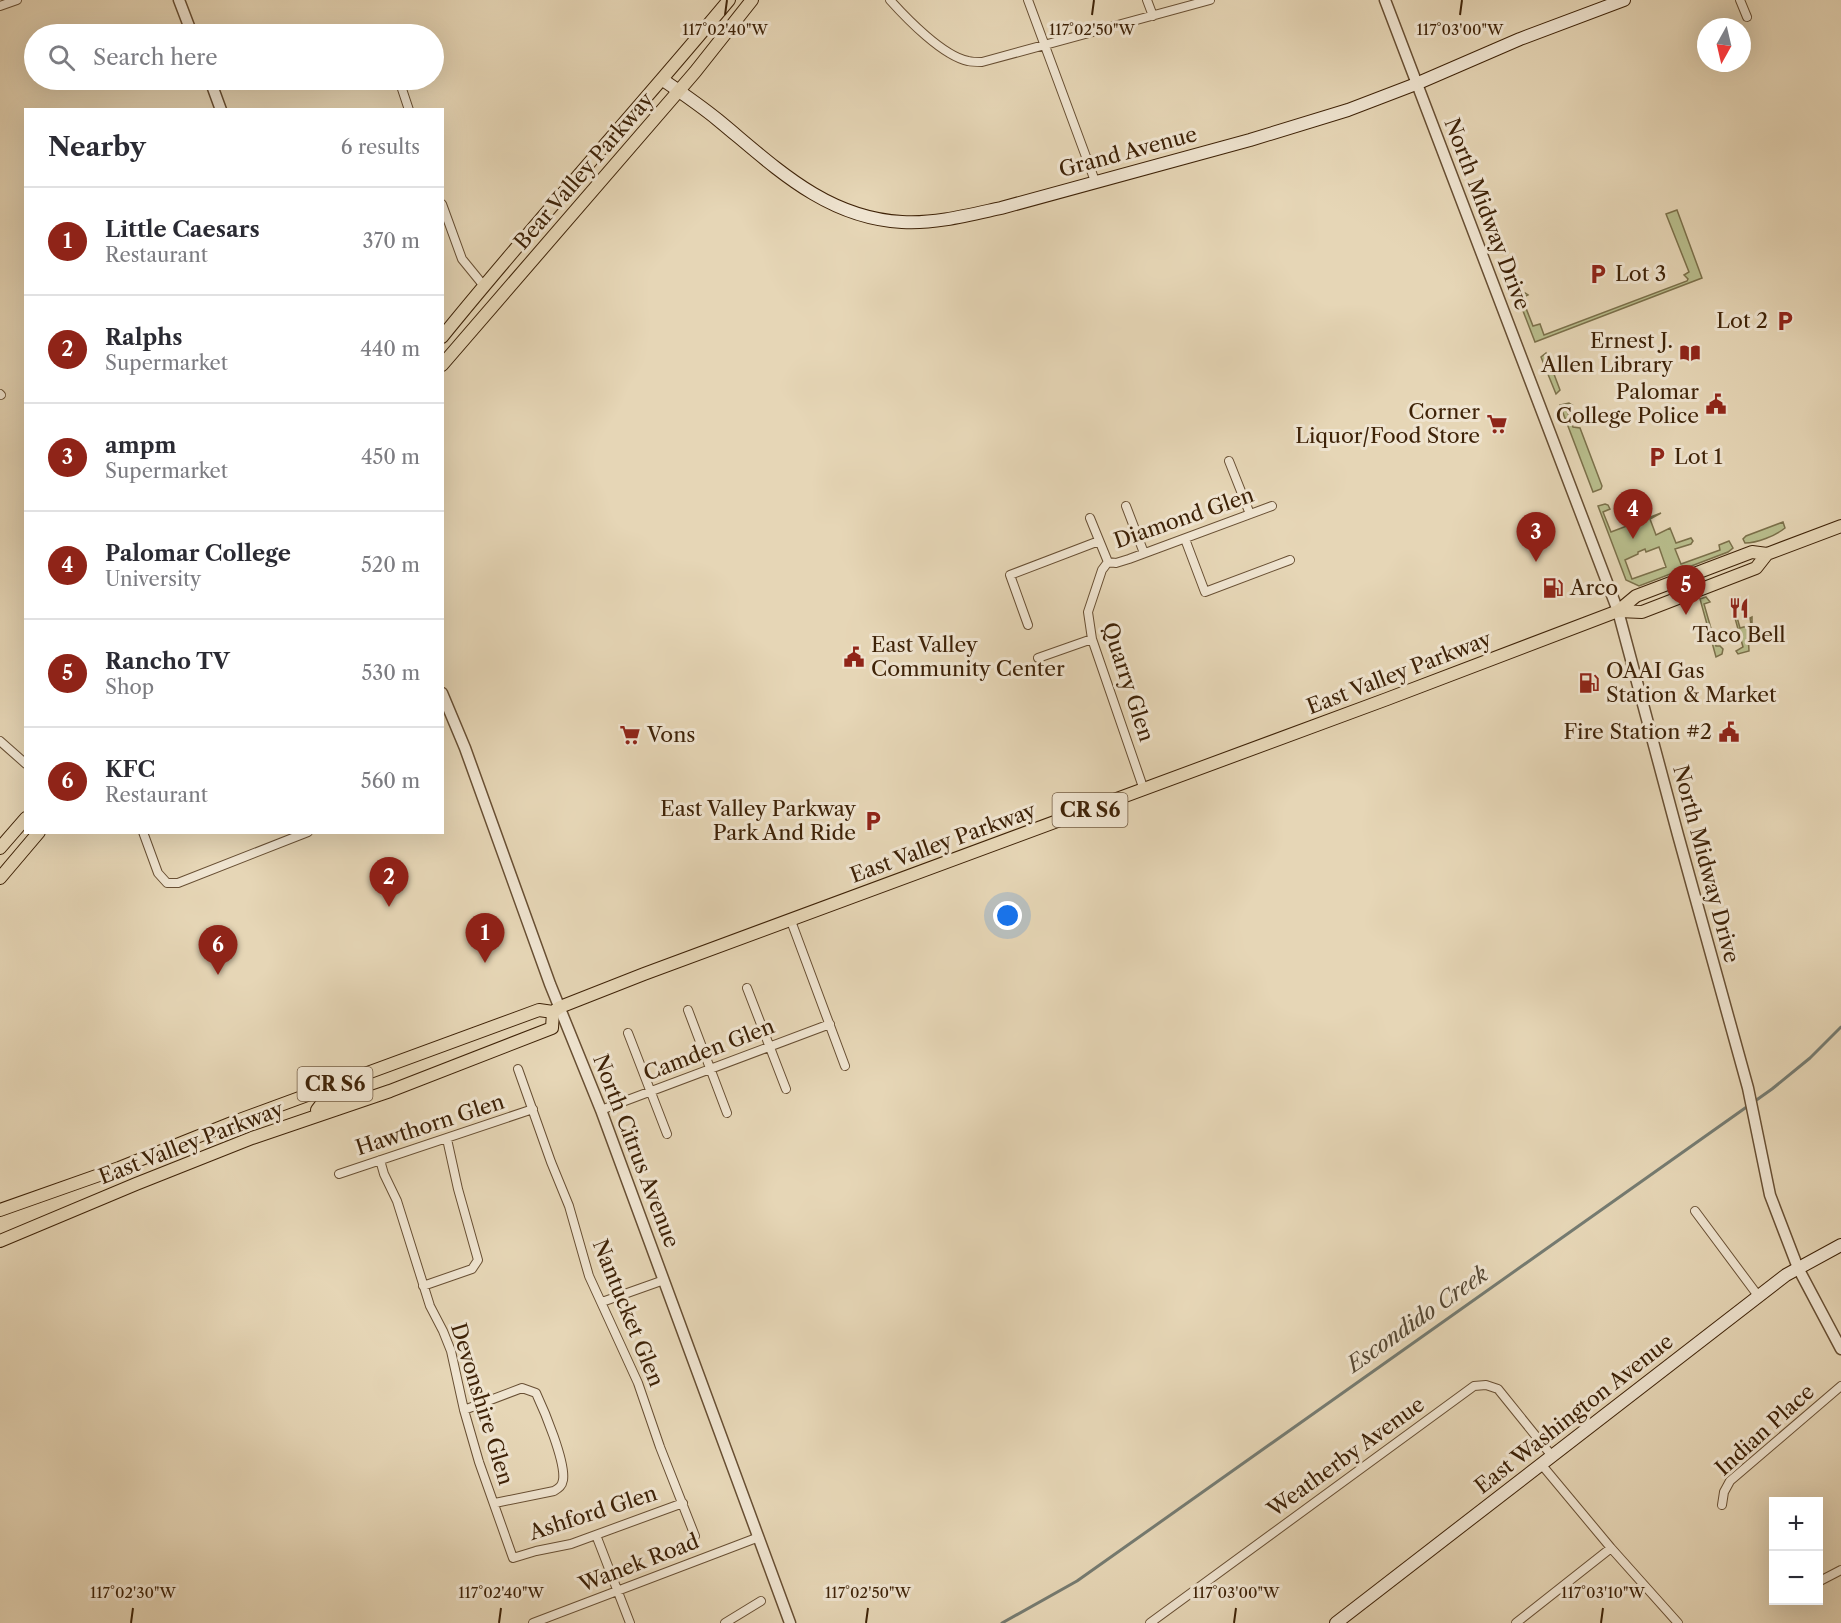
<!DOCTYPE html>
<meta charset="utf-8">
<style>
body{margin:0;font-family:"Libre Caslon Text",serif;background:#f2f2f3;color:#2b2b33}
.controls{position:absolute;right:18px;bottom:18px;display:grid;overflow:hidden;border-radius:0px;box-shadow:0 6px 24px #0002}
.controls button{width:54px;height:54px;display:grid;place-items:center;padding:0;border:0;border-bottom:2px solid #e1e1e2;background:#fff;color:#2b2b33;font:30px sans-serif}
.compass{position:absolute;left:1697px;top:18px;width:54px;height:54px;border-radius:50%;background:#fff;box-shadow:0 6px 24px #0002;rotate:188deg}
.you{position:absolute;left:1008px;top:916px;width:21px;height:21px;margin:-15px;border:4px solid #fff;border-radius:50%;background:#1a73e8;box-shadow:0 0 0 9px #1a73e833}
.badge{display:grid;place-items:center;width:39px;height:39px;border-radius:50%;background:#8f2418;color:#fff;font-size:20px;font-weight:700}
.pin{position:absolute;translate:-50% -50px;filter:drop-shadow(0 2px 3px #0008)}
.pin::after{content:'';position:absolute;top:32px;width:21px;height:18px;background:inherit;clip-path:polygon(0 0,100% 0,50% 100%)}
.list{margin:0;padding:0;list-style:none}
h2{display:flex;justify-content:space-between;align-items:center;height:78px;margin:0;padding:0 24px;font-size:26px}
h2 small{font-size:20px;font-weight:400;color:#7c7c81}
.list li{display:grid;grid-template-columns:39px 1fr auto;gap:18px;align-items:center;box-sizing:border-box;height:108px;padding:0 24px;border-top:2px solid #e1e1e2}
.list b{display:block;font-size:22px;white-space:nowrap}
.list p{margin:0;font-size:20px;white-space:nowrap;color:#7c7c81}
.list em{font-size:20px;font-style:normal;color:#7c7c81}
.icon{flex:none;width:33px;height:33px;fill:none;stroke:currentColor;stroke-width:2;stroke-linecap:round;stroke-linejoin:round}
.map{position:relative;flex:none;width:1841px;height:1623px;overflow:hidden}
.search{position:absolute;background:#fff;box-shadow:0 6px 24px #0002;left:24px;top:24px;width:420px;height:66px;display:flex;align-items:center;gap:15px;box-sizing:border-box;padding:0 21px;border-radius:33px;color:#7c7c81;font-size:22px}
.panel{position:absolute;background:#fff;box-shadow:0 6px 24px #0002;left:24px;top:108px;width:420px;height:726px;border-radius:0px}
.map>svg:first-child{display:block}
</style>
<div class="map">
<svg width="1841" height="1623" viewBox="0 0 1841 1623">
<rect width="100%" height="100%" fill="#e6d6b6"/>
<filter id="stains"><feTurbulence type="fractalNoise" baseFrequency=".00333" numOctaves="4"/><feColorMatrix values="0 0 0 0 .2 0 0 0 0 .09 0 0 0 0 .02 0 0 0 .5 -.17"/></filter>
<radialGradient id="worn" r=".72"><stop offset=".6" stop-color="#630" stop-opacity="0"/><stop offset="1" stop-color="#630" stop-opacity=".3"/></radialGradient>
<!-- green -->
<path fill="#b8bd8c" stroke="#7b704a" stroke-width="1.5" fill-rule="evenodd" d="M1677 210 1702 278 1535 342 1518 298 1525 293 1528 295 1522 298 1533 326 1540 324 1544 335 1687 281 1688 279 1684 275 1689 272 1666 214Z
M1546 353 1560 390 1556 394 1541 357Z
M1569 403 1572 405 1566 408 1573 427 1580 428 1602 486 1601 489 1593 492 1560 405Z
M1605 504 1608 505 1610 509 1603 512 1611 532 1661 513 1650 519 1656 535 1670 528 1676 543 1691 538 1693 541 1691 544 1675 549 1681 564 1720 550 1719 545 1729 541 1733 548 1728 552 1639 586 1626 580 1598 506ZM1659 547 1666 567 1632 579 1625 560 1638 554V552L1645 549 1646 552Z
M1783 522 1785 528C1775 536 1757 543 1745 543L1743 539 1746 536Z
M1706 597 1710 602 1704 604 1716 646H1720L1723 649 1722 654 1716 657 1700 599Z
M1735 610 1740 628 1751 625 1750 618 1752 617V623L1748 634 1749 651 1738 654 1736 651 1743 647 1733 611Z"/>
<g fill="none" stroke-linecap="round" stroke-linejoin="round">
<!-- stream -->
<path stroke="#757b71" stroke-width="3" d="M1002 1623 1077 1581 1772 1089 1810 1058 1841 1027"/>
<!-- minor casing -->
<g stroke="#684f33" stroke-width="10">
<path id="minor" d="M890 0C907 19 943 56 968 61 972 62 978 62 982 62L1210 0
M1028 0 1095 181
M1147 0 1153 16
M1740 0 1747 17
M0 6 17 0
M399 80 409 110
M442 204 462 259 484 286
M0 394 1 395
M1229 461 1250 514
M1126 506 1144 553
M1090 518 1108 562
M1185 539 1205 592 1290 560
M1108 562 1102 570 1088 612 1092 639 1144 790
M1108 562 1116 563 1129 559 1272 506
M1028 625 1010 575 1099 541
M1038 658 1092 639
M0 741 26 764
M143 832 158 873 167 883H178L308 832
M791 921 845 1066
M747 988 786 1089
M688 1010 727 1113
M628 1033 667 1134
M518 1069 551 1162 569 1206 589 1276 638 1383 660 1447 695 1536
M601 1110 830 1024
M380 1160 384 1174 397 1201 430 1306 443 1331 451 1351 464 1410 479 1462 513 1558 536 1551 571 1544 683 1503
M339 1174 533 1109
M1695 1211 1759 1297
M423 1286 472 1269 478 1260 458 1189 447 1139
M602 1302 664 1280
M464 1410 522 1388 536 1393C544 1410 566 1462 563 1480 562 1486 559 1488 554 1491L495 1503
M1541 1464 1611 1548 1678 1623
M1722 1505 1724 1492 1730 1481 1841 1386
M596 1535 630 1623
M1818 1582 1841 1570
M533 1623 759 1537
M725 1623 761 1601
M1150 1623 1474 1386 1486 1385 1498 1389 1552 1456
M1516 1623 1611 1548"/>
</g>
<!-- tertiary casing -->
<g stroke="#684f33" stroke-width="13">
<path id="tertiary" d="M179 0 192 34
M1385 0 1618 611 1678 835 1748 1088 1770 1195 1798 1268 1841 1349
M210 80 221 110
M442 693 465 748 550 984 601 1110 790 1623"/>
</g>
<!-- secondary casing -->
<g stroke="#3e2207" stroke-width="14">
<path id="secondary" d="M663 80C682 93 701 106 718 120 774 166 825 218 902 222 935 224 969 215 1001 208L1250 140 1348 110 1416 84 1520 39 1624 0
M1336 1623 1786 1275 1841 1245"/>
</g>
<!-- primary casing -->
<g stroke="#3e2207" stroke-width="14">
<path id="primary" d="M442 337C535 222 635 113 729 0
M442 365 695 72 752 0
M1618 611 1642 612 1756 568 1767 554
M0 848 26 818
M0 878 39 832
M317 1110 320 1106 356 1089V1076
M0 1210 119 1168 234 1122 539 1010 553 1012 560 1007 644 974 1387 699 1618 611 1636 596 1752 552 1767 554 1841 526
M0 1241 136 1184 252 1138 390 1091 552 1028 553 1012"/>
</g>
<!-- minor -->
<use href="#minor" stroke="#efe4d0" stroke-width="8"/>
<!-- tertiary -->
<use href="#tertiary" stroke="#efe4d0" stroke-width="10"/>
<!-- secondary -->
<use href="#secondary" stroke="#efe4d0" stroke-width="12"/>
<!-- primary -->
<use href="#primary" stroke="#e6d6b6" stroke-width="12"/>
</g>
<!-- ticks -->
<path fill="none" stroke="#3e2207" stroke-width="2" d="M725 15 727 0M1092 15 1094 0M1460 15 1462 0M131 1623 133 1608M499 1623 501 1608M866 1623 868 1608M1234 1623 1236 1608M1601 1623 1603 1608"/>
<!-- icons -->
<defs>
<g id="parking-bare" transform="scale(1.62)"><path d="M-3.5-5.5H1a3.5 3.5 0 0 1 0 7H-1V5.5H-3.5ZM-1-3.4V-.6H.8a1.4 1.4 0 0 0 0-2.8Z" fill="#8f2418" stroke="#efe4d0" stroke-width="2.5" paint-order="stroke"/></g>
<g id="library-bare" transform="scale(1.62)"><path d="M-6-4Q-3-5.5-.7-3.5V5Q-3 3-6 4ZM6-4Q3-5.5 .7-3.5V5Q3 3 6 4Z" fill="#8f2418" stroke="#efe4d0" stroke-width="2.5" paint-order="stroke"/></g>
<g id="civic-bare" transform="scale(1.62)"><path d="M-.6-6.5H3V-4.5H.6V-3L4-1V1h2V6H-6V1h2V-1L-.6-3ZM-1.2 2.5V6h2.4V2.5Z" fill="#8f2418" stroke="#efe4d0" stroke-width="2.5" paint-order="stroke"/></g>
<g id="supermarket-bare" transform="scale(1.62)"><path d="M-6-5.5h2.5l.6 2H6L4.5 2H-2.5L-4.4-4H-6ZM-1.5 3.2a1.3 1.3 0 1 0 .1 0ZM3 3.2a1.3 1.3 0 1 0 .1 0Z" fill="#8f2418" stroke="#efe4d0" stroke-width="2.5" paint-order="stroke"/></g>
<g id="fuel-bare" transform="scale(1.62)"><path d="M-5.5-6h7V0h2V4h1.3V-2.5L3-4.5l.8-.8L6-3V5H2.5V1h-1V6h-7ZM-4.2-4.7v3.2H.2V-4.7Z" fill="#8f2418" stroke="#efe4d0" stroke-width="2.5" paint-order="stroke"/></g>
<g id="restaurant-bare" transform="scale(1.62)"><path d="M-5-6h1v4h1v-4h1v4h1v-4h1v5L-1.5 .5V6h-2V.5L-5-1ZM5-6V6H3V1.5H1.5Q1.5-4 5-6Z" fill="#8f2418" stroke="#efe4d0" stroke-width="2.5" paint-order="stroke"/></g>
</defs>
<g fill-rule="evenodd">
<use href="#parking-bare" x="1598" y="274"/>
<use href="#parking-bare" x="1785" y="321"/>
<use href="#library-bare" x="1690" y="353"/>
<use href="#civic-bare" x="1716" y="404"/>
<use href="#supermarket-bare" x="1497" y="424"/>
<use href="#parking-bare" x="1657" y="457"/>
<use href="#fuel-bare" x="1553" y="588"/>
<use href="#restaurant-bare" x="1739" y="608"/>
<use href="#civic-bare" x="854" y="657"/>
<use href="#fuel-bare" x="1589" y="683"/>
<use href="#civic-bare" x="1729" y="732"/>
<use href="#supermarket-bare" x="630" y="735"/>
<use href="#parking-bare" x="873" y="821"/>
</g>
<g text-anchor="middle" stroke-width="6" stroke-linejoin="round" paint-order="stroke">
<!-- shield labels -->
<g fill="#efe4d0" stroke="#735c43" stroke-width="1.5">
<rect x="1052.5" y="793" width="75" height="34" rx="4.5"/>
<rect x="297.5" y="1067" width="75" height="34" rx="4.5"/>
</g>
<g font-size="20" font-weight="bold" fill="#3e2207">
<text x="1090" y="817">CR S6</text>
<text x="335" y="1091">CR S6</text>
</g>
<!-- street labels -->
<g font-size="21" fill="#3e2207" stroke="#efe4d0">
<text transform="translate(1128 152) rotate(-15)" y="7">Grand Avenue</text>
<text transform="translate(584 171) rotate(-49)" y="7">Bear Valley Parkway</text>
<text transform="translate(1487 214) rotate(69)" y="7">North Midway Drive</text>
<text transform="translate(1184 518) rotate(-19)" y="7">Diamond Glen</text>
<text transform="translate(1399 673) rotate(-21)" y="7">East Valley Parkway</text>
<text transform="translate(1128 682) rotate(72)" y="7">Quarry Glen</text>
<text transform="translate(943 843) rotate(-20)" y="7">East Valley Parkway</text>
<text transform="translate(1706 864) rotate(75)" y="7">North Midway Drive</text>
<text transform="translate(709 1050) rotate(-21)" y="7">Camden Glen</text>
<text transform="translate(430 1125) rotate(-18)" y="7">Hawthorn Glen</text>
<text transform="translate(191 1143) rotate(-21)" y="7">East Valley Parkway</text>
<text transform="translate(636 1151) rotate(69)" y="7">North Citrus Avenue</text>
<text transform="translate(628 1313) rotate(68)" y="7">Nantucket Glen</text>
<text transform="translate(482 1404) rotate(73)" y="7">Devonshire Glen</text>
<text transform="translate(1574 1414) rotate(-38)" y="7">East Washington Avenue</text>
<text transform="translate(1765 1430) rotate(-42)" y="7">Indian Place</text>
<text transform="translate(1346 1457) rotate(-36)" y="7">Weatherby Avenue</text>
<text transform="translate(593 1513) rotate(-18)" y="7">Ashford Glen</text>
<text transform="translate(639 1563) rotate(-21)" y="7">Wanek Road</text>
</g>
<!-- poi labels -->
<g font-size="21" fill="#3e2207" stroke="#efe4d0" text-anchor="start">
<text x="1615" y="281">Lot 3</text>
<text x="1768" y="328" text-anchor="end">Lot 2</text>
<text x="1673" y="348" text-anchor="end">Ernest J.<tspan x="1673" dy="24">Allen Library</tspan></text>
<text x="1699" y="399" text-anchor="end">Palomar<tspan x="1699" dy="24">College Police</tspan></text>
<text x="1480" y="419" text-anchor="end">Corner<tspan x="1480" dy="24">Liquor/Food Store</tspan></text>
<text x="1674" y="464">Lot 1</text>
<text x="1570" y="595">Arco</text>
<text x="1739" y="642" text-anchor="middle">Taco Bell</text>
<text x="871" y="652">East Valley<tspan x="871" dy="24">Community Center</tspan></text>
<text x="1606" y="678">OAAI Gas<tspan x="1606" dy="24">Station &amp; Market</tspan></text>
<text x="1712" y="739" text-anchor="end">Fire Station #2</text>
<text x="647" y="742">Vons</text>
<text x="856" y="816" text-anchor="end">East Valley Parkway<tspan x="856" dy="24">Park And Ride</tspan></text>
</g>
<!-- water labels -->
<g font-size="22" font-style="italic" fill="#554733" stroke="#efe4d0">
<text transform="translate(1417 1319) rotate(-35)" y="8">Escondido Creek</text>
</g>
</g>
<g font-size="15" text-anchor="middle" fill="#3e2207" stroke="#efe4d0" stroke-width="6" stroke-linejoin="round" paint-order="stroke">
<text x="725" y="35">117°02'40"W</text>
<text x="1092" y="35">117°02'50"W</text>
<text x="1460" y="35">117°03'00"W</text>
<text x="133" y="1598">117°02'30"W</text>
<text x="501" y="1598">117°02'40"W</text>
<text x="868" y="1598">117°02'50"W</text>
<text x="1236" y="1598">117°03'00"W</text>
<text x="1603" y="1598">117°03'10"W</text>
</g>
<rect width="100%" height="100%" filter="url(#stains)"/>
<rect width="100%" height="100%" fill="url(#worn)"/>
</svg>
<div class="controls">
<button>+</button>
<button>−</button>
</div>
<svg class="compass" viewBox="-18 -18 36 36"><path d="M0-13l5 13h-10z" fill="#e53935"/><path d="M0 13l5-13h-10z" fill="#7c7c81"/></svg>
<div class="you"></div>
<div class="pin badge" style="left:485px;top:963px">1</div>
<div class="pin badge" style="left:389px;top:907px">2</div>
<div class="pin badge" style="left:1536px;top:562px">3</div>
<div class="pin badge" style="left:1633px;top:539px">4</div>
<div class="pin badge" style="left:1686px;top:615px">5</div>
<div class="pin badge" style="left:218px;top:975px">6</div>
<div class="search"><svg class="icon" aria-label="search" viewBox="0 0 24 24"><circle cx="10" cy="10" r="6"/><path d="M15 15l6 6"/></svg>Search here</div>
<section class="panel">
<h2>Nearby<small>6 results</small></h2>
<ul class="list">
<li><span class="badge">1</span><div><b>Little Caesars</b><p>Restaurant</p></div><em>370 m</em></li>
<li><span class="badge">2</span><div><b>Ralphs</b><p>Supermarket</p></div><em>440 m</em></li>
<li><span class="badge">3</span><div><b>ampm</b><p>Supermarket</p></div><em>450 m</em></li>
<li><span class="badge">4</span><div><b>Palomar College</b><p>University</p></div><em>520 m</em></li>
<li><span class="badge">5</span><div><b>Rancho TV</b><p>Shop</p></div><em>530 m</em></li>
<li><span class="badge">6</span><div><b>KFC</b><p>Restaurant</p></div><em>560 m</em></li>
</ul>
</section>
</div>
